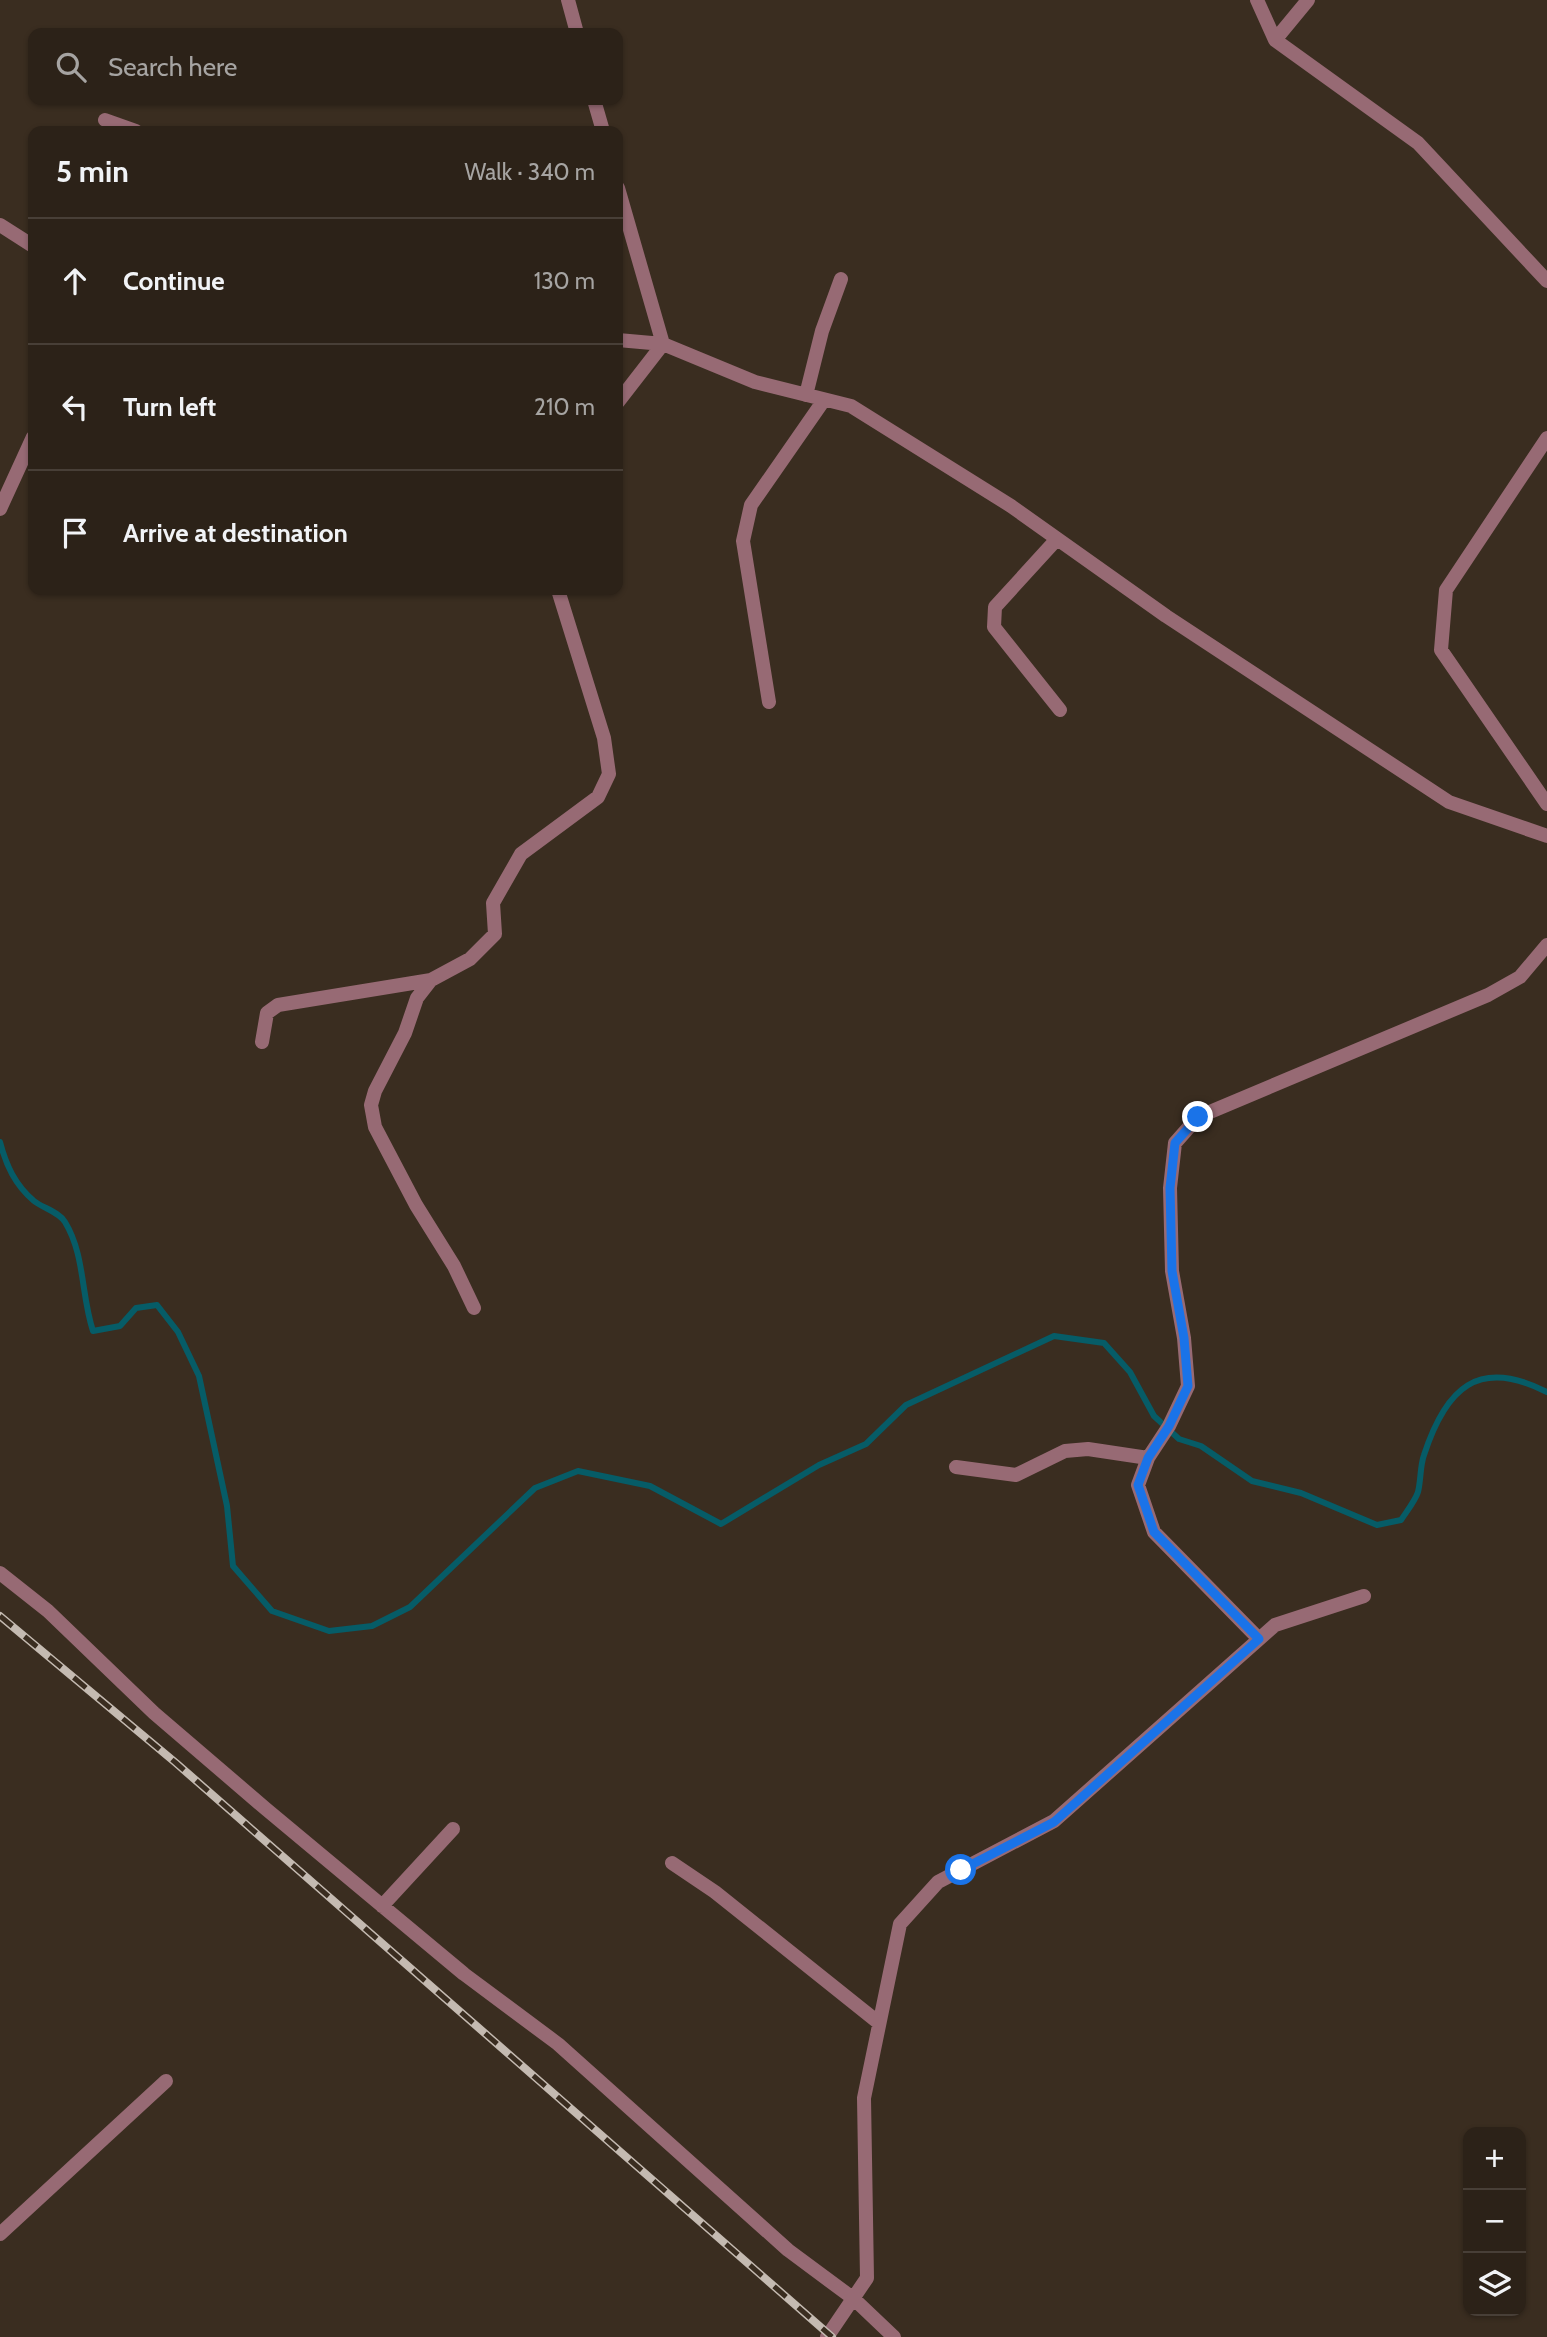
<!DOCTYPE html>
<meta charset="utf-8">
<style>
body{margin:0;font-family:Cabin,sans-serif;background:#382f25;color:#f1f3f6}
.controls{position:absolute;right:21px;bottom:21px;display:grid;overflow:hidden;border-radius:14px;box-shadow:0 2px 5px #0004}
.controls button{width:63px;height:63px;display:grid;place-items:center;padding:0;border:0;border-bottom:2px solid #483f37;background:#2c2218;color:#f1f3f6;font:35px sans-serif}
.stop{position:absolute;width:21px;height:21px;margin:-16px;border:5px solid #1a73e8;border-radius:50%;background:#fff}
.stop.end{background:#1a73e8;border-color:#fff;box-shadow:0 2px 7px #0008}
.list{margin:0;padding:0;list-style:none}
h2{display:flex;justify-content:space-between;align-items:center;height:91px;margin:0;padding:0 28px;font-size:30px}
h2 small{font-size:23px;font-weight:400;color:#a6a4a2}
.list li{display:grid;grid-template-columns:46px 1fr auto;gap:21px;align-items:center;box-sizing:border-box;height:126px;padding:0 28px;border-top:2px solid #483f37}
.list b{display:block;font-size:26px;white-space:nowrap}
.list em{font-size:23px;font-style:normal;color:#a6a4a2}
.icon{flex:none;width:38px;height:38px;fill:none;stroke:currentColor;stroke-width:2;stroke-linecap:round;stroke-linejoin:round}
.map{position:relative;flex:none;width:1547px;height:2337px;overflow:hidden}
.search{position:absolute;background:#2c2218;box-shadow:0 2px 5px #0004;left:28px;top:28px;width:595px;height:77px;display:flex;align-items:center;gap:18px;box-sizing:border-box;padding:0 24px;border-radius:14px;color:#a6a4a2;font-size:26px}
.panel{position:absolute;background:#2c2218;box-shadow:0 2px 5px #0004;left:28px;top:126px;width:595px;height:469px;border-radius:14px}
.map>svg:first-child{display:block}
</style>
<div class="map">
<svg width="1547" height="2337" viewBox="0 0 1547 2337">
<rect width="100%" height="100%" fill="#3a2d20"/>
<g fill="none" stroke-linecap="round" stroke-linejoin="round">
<!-- stream -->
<path stroke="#065c67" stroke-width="6" d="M0 1142C6 1165 15 1185 34 1201 43 1208 59 1212 65 1222 85 1255 81 1295 93 1331L120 1326 136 1308 157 1305 178 1332 199 1376 227 1506 233 1566 272 1611 329 1631 372 1626 410 1607 535 1488 578 1471 650 1486 721 1524 819 1465 866 1444 906 1405 1054 1336 1104 1343 1130 1372 1154 1416 1179 1439 1201 1446 1252 1481 1301 1493 1377 1525 1401 1520C1407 1511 1415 1501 1418 1492 1421 1480 1420 1466 1424 1455 1446 1388 1478 1357 1547 1392"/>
<!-- minor -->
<path stroke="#976a74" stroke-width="14" d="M568 0 577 33
M1257 0 1275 40 1418 143 1547 281
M1275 40 1308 0
M594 100 603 131
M105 120 136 131
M618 188 663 344
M0 225 33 246
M618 340 663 344 755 382 851 406 1011 506 1166 616 1449 802 1547 836
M806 395 822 331 841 279
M618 402 663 344
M1547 438 1446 590 1441 650 1547 804
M0 509 33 437
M1057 539 995 607 994 627 1060 710
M769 702 743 541 751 505 824 400
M262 1042 267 1013 278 1005 431 980
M474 1308 454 1266 416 1205 375 1127 371 1105 375 1091 405 1033 417 998 431 980 470 959 495 934 493 903 521 854 598 797 609 774 604 738 558 590
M956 1467 1016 1475 1065 1451 1088 1449 1148 1458
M0 1573 48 1611 154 1713 266 1809 464 1974 558 2044 788 2250 854 2299 894 2337
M1259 1639 1154 1532 1138 1485 1148 1458 1169 1426 1188 1386 1184 1338 1172 1271 1170 1188 1175 1143 1198 1117 1488 995 1520 977 1547 945
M672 1863 715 1892 879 2023
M382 1906 453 1829
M0 2234 166 2081
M827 2337 867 2278 864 2098 900 1924 938 1882 1054 1821 1275 1625 1364 1596"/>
<!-- rail casing -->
<g stroke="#c4bab1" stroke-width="8">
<path id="rail" d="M0 1616 176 1763 832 2337"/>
</g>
<!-- rail -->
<use href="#rail" stroke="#3a2d20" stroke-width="5" stroke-dasharray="16" stroke-linecap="butt"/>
</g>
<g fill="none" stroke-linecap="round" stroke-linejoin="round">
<!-- route -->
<path stroke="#1a73e8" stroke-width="9" d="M961 1870 1054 1822 1259 1639 1154 1532 1138 1485 1148 1458 1169 1426 1188 1386 1184 1338 1172 1271 1170 1188 1175 1143 1198 1117"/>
</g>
</svg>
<div class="controls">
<button>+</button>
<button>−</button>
<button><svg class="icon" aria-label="layers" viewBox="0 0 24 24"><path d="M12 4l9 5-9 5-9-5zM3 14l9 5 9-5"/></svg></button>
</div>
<div class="stop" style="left:961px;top:1870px"></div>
<div class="stop end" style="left:1198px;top:1117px"></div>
<div class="search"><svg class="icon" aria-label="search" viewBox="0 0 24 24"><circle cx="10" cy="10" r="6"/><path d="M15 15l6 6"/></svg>Search here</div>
<section class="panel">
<h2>5 min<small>Walk · 340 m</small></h2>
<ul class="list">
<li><svg class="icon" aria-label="ahead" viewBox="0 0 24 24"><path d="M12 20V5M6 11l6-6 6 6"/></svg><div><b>Continue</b></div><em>130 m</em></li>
<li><svg class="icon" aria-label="left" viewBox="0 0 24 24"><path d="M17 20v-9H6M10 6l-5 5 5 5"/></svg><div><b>Turn left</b></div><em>210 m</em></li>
<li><svg class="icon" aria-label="arrive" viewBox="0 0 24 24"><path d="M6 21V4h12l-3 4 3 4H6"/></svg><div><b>Arrive at destination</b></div></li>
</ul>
</section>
</div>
